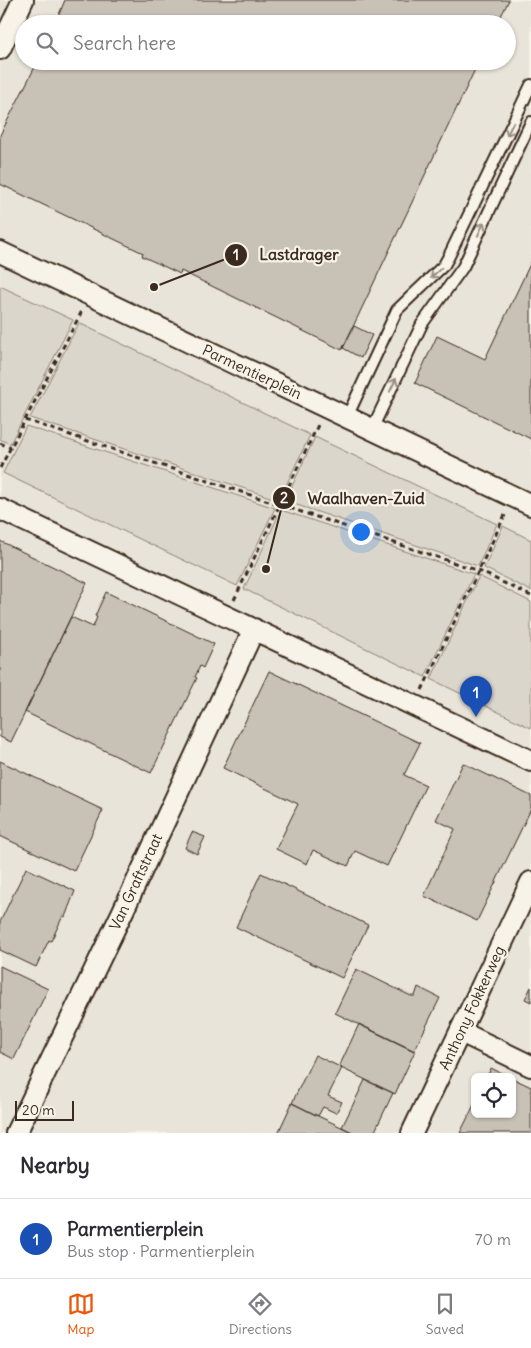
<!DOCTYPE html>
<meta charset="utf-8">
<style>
body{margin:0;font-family:Delius,sans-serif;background:#f2f2f3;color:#2b2b33}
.controls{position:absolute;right:15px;bottom:15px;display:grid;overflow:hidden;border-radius:8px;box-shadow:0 1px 4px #0004}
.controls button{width:45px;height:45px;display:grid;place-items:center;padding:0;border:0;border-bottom:1px solid #e1e1e2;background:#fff;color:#2b2b33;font:25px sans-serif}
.scale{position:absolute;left:15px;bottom:12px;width:59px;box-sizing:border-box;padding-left:5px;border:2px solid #3b2a1e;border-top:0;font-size:14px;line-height:18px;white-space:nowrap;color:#3b2a1e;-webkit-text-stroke:4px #f7f3e8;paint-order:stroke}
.you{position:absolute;left:360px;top:531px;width:18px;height:18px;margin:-12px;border:4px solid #fff;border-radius:50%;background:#1a73e8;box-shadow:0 0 0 8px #1a73e833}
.badge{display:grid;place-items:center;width:32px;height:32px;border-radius:50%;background:#ea580c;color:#fff;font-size:16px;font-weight:700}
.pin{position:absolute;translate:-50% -41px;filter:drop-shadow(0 1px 2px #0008)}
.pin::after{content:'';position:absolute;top:26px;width:18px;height:15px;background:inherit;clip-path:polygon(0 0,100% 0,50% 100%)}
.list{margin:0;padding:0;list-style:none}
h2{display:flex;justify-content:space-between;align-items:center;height:65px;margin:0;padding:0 20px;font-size:21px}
h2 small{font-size:16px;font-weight:400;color:#7c7c81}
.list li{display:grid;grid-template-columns:32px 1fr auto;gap:15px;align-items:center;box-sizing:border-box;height:80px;padding:0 20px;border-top:1px solid #e1e1e2}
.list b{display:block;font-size:19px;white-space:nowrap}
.list p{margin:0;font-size:16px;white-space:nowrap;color:#7c7c81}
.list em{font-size:16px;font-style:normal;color:#7c7c81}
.icon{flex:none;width:28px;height:28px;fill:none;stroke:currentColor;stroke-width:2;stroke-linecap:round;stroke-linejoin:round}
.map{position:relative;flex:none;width:531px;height:1133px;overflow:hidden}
.search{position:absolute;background:#fff;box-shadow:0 1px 4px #0004;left:15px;right:15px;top:15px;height:55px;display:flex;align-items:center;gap:12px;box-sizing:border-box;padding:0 18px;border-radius:28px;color:#7c7c81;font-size:19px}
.sheet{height:145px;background:#fff}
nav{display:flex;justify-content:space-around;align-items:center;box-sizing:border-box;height:70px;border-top:1px solid #e1e1e2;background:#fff;font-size:14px;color:#7c7c81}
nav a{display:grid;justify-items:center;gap:2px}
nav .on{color:#ea580c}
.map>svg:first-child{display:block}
</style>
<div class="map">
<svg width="531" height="1133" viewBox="0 0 531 1133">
<rect width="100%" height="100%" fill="#f7f3e8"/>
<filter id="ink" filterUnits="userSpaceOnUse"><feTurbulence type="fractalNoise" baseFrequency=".02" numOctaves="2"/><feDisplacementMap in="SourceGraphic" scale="10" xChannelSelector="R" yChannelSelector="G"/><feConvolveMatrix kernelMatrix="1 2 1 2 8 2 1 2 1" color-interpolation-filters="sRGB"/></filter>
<g filter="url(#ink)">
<!-- built -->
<path fill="#e9e4d9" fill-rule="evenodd" d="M0 0H531V1133H0ZM24 24H507V61H24ZM475 1077H512V1114H475Z"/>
<!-- green -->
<path fill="#dbd6cb" stroke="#8b8074" d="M0 286 73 320 10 444 0 439Z
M79 323 310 435 279 500 30 418Z
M26 426 275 508 237 586 3 473Z
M315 437 497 524 478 566 285 501Z
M281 510 474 574 425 677 244 589Z
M503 526 531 540V591L484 568Z
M479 576 531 602V728L431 679Z"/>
<!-- building -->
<path fill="#c8c1b6" stroke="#3b2a1e" d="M65 0H509L497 24H55Z
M38 61H479L342 350 181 271 180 274 142 256 143 253 0 184V135Z
M531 262V439L415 383 437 336 485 359Z
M354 326 372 335 361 358 343 348Z
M0 541 87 583 11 742 0 737Z
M106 592 214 644 203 668 200 666 195 677 197 678 151 773 25 712 71 617 93 627 97 617 95 616Z
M269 671 420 743 404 775 426 785 387 866 355 851 348 866 313 850 307 864 276 849 298 804 223 768Z
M0 761 103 810 74 871 0 836Z
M463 763 531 796V809L477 921 424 896 455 829 436 820Z
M192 832 205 837 197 854 185 848Z
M26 868 75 891 65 917 63 916 51 941 49 940 36 967 0 950V922Z
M261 873 368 925 342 978 236 927Z
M0 966 48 989 14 1059 0 1052Z
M356 969 411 996H415L418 987 440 998 414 1051 335 1013Z
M531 987V1002L525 999Z
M359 1024 415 1051 395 1094 339 1067Z
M315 1055 342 1068 328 1096 342 1102 336 1113 323 1107 318 1116 292 1103Z
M491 1068 509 1077H487Z
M512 1078 531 1087V1133H460L475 1103V1114H512Z
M365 1080 393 1093 374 1133H354L342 1127Z
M292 1103 318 1116 354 1133H278Z"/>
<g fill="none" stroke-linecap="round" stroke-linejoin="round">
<!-- service casing -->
<g stroke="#3b2a1e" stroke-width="14">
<path id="service" d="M347 417 397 310 444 265 449 256 531 85
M372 429 422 324 463 267 531 122"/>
</g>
<!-- minor casing -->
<g stroke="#3b2a1e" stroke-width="24">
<path id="minor" d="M0 49 23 0
M0 252 531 505
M0 509 531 761
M461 1032 531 1066
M16 1133 123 911 254 629
M412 1133 531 882"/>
</g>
<!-- path -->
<path stroke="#3b2a1e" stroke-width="3" stroke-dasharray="5 4" stroke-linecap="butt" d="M25 420 479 571 531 596
M0 443 11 448
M0 468 82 311
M234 600 318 425
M422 690 505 515"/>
<!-- service -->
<use href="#service" stroke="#f7f3e8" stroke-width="10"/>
<!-- minor -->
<use href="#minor" stroke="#f7f3e8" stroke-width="20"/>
</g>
<!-- one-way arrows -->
<defs><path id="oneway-shaft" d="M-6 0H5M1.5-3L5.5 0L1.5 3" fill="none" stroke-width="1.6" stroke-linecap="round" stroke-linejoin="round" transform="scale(1.25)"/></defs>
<g stroke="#998e83">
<use href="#oneway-shaft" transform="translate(510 129) rotate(116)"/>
<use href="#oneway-shaft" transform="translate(481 229) rotate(-65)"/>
<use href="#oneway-shaft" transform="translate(436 273) rotate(136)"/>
<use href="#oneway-shaft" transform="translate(393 385) rotate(-65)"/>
</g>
</g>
<g text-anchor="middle" stroke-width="4.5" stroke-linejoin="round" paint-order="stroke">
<!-- street labels -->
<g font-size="15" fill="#3b2a1e" stroke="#f7f3e8">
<text transform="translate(252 372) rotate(25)" y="5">Parmentierplein</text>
<text transform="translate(136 882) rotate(-65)" y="5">Van Graftstraat</text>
<text transform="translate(472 1008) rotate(-65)" y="5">Anthony Fokkerweg</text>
</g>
</g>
<!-- callouts -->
<path fill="none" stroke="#3b2a1e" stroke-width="2" d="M154 287L236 255M266 569L284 498"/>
<g fill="#3b2a1e" stroke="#f7f3e8" stroke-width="2">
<circle cx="154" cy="287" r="5"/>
<circle cx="266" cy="569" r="5"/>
<circle cx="236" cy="255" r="12"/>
<circle cx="284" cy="498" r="12"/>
</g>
<g font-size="15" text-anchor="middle" font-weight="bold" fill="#fff">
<text x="236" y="260">1</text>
<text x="284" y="503">2</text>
</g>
<g font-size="16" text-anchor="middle" font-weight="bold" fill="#3b2a1e" stroke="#f7f3e8" stroke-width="4.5" stroke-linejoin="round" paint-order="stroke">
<text x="299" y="260">Lastdrager</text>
<text x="366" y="504">Waalhaven-Zuid</text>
</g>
</svg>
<div class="controls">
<button><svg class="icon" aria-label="locate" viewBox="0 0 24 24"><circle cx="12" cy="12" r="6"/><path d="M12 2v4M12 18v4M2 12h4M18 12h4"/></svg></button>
</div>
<div class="scale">20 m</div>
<div class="you"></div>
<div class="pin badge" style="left:476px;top:717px;background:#1a4fb4">1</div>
<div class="search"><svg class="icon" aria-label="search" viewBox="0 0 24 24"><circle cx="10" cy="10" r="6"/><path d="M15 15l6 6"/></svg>Search here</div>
</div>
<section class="sheet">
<h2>Nearby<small></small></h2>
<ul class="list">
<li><span class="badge" style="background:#1a4fb4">1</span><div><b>Parmentierplein</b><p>Bus stop · Parmentierplein</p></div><em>70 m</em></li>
</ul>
</section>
<nav>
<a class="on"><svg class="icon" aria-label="map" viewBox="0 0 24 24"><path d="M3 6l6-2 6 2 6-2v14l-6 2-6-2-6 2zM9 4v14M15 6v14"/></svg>Map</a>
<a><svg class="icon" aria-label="directions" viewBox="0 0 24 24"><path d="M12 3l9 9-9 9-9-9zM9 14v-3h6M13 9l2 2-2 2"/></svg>Directions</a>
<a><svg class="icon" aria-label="saved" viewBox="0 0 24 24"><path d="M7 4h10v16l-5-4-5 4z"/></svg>Saved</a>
</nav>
